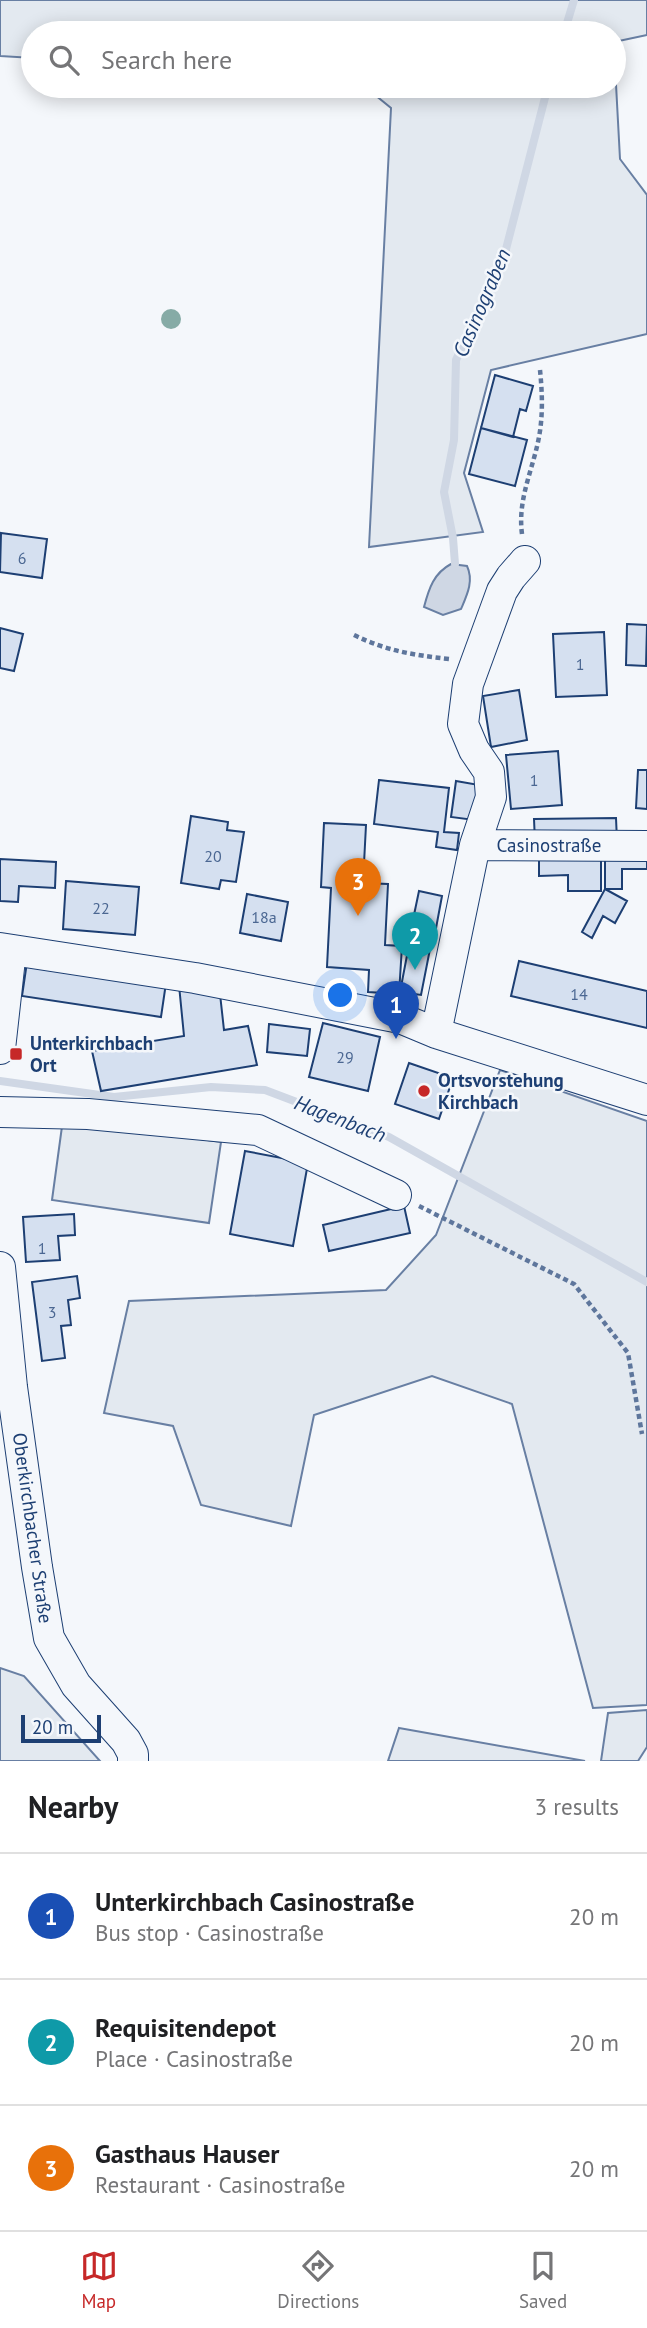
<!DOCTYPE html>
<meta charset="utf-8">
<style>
body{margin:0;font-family:"PT Sans",sans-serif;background:#f2f2f2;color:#202124}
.scale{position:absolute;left:21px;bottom:18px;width:80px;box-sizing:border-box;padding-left:7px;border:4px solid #1d3f73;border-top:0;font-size:19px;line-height:24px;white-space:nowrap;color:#1d3f73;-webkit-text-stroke:5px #f4f7fb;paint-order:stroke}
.you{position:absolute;left:341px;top:996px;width:24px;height:24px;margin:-18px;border:5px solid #fff;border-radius:50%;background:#1a73e8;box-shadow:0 0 0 10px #1a73e833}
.badge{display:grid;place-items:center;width:46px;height:46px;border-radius:50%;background:#c62828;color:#fff;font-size:23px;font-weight:700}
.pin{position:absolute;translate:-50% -58px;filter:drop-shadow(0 2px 4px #0008)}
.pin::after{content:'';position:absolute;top:37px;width:24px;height:21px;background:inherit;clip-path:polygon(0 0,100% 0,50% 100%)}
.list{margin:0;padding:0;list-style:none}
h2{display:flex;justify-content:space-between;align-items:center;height:91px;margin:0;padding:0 28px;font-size:30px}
h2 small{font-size:23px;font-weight:400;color:#757577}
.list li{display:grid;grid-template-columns:46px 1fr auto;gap:21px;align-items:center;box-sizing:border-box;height:126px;padding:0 28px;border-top:2px solid #e0e0e0}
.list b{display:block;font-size:26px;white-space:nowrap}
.list p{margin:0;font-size:23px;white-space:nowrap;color:#757577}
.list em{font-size:23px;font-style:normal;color:#757577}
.icon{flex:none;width:38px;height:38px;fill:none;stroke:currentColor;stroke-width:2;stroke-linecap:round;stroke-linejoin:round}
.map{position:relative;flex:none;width:647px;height:1761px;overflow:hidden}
.search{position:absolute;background:#fff;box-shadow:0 4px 18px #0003;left:21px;right:21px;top:21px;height:77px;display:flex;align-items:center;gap:18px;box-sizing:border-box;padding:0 24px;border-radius:38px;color:#757577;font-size:26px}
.sheet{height:469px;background:#fff}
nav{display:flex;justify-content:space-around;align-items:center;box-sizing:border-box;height:98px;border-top:2px solid #e0e0e0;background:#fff;font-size:19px;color:#757577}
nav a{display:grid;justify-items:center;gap:4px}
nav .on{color:#c62828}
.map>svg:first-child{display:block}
</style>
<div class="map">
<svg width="647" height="1761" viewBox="0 0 647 1761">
<rect width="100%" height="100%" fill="#f4f7fb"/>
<!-- green -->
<path fill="#e3e9f0" stroke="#687fa3" stroke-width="2" d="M0 0H647V35L614 42V33H33V58L0 56Z
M614 47 620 159 647 195V334L491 370 464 473 483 532 369 547 391 108 364 86H614Z
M500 1070 647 1121V1705L593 1708 512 1404 432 1376 314 1415 291 1526 201 1505 173 1426 104 1413 129 1301 386 1290 436 1235Z
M63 1119 221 1142 209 1223 52 1200Z
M0 1668 24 1676 100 1761H0Z
M647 1710V1747L638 1761H601L608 1713Z
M399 1728 585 1761H388Z"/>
<!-- water -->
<path fill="#cfd7e4" stroke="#687fa3" stroke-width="2" d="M451 564 467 566C474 581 467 595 461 609L443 615 424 607C429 588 434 573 451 564Z"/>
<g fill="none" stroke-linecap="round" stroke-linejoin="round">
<!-- stream -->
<path stroke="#cfd7e4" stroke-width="8" d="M564 33 574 0
M455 564 453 538 444 492 454 440 456 360 505 253 548 86
M0 1081 114 1097 211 1087 265 1090 389 1137 647 1282"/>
</g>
<!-- building -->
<path fill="#d5e0f0" stroke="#1d3f73" stroke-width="2" d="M495 375 533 386 526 411 520 409 513 437 481 428Z
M481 428 527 440 515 486 469 474Z
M1 533 47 539 42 578 0 572Z
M627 624 647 625 646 666 626 665Z
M0 628 23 634 14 671 0 668Z
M604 632 607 695 556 697 553 634Z
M519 690 527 740 491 747 483 696Z
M558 751 562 805 511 809 506 755Z
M638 770H647V809L636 808Z
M379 780 449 788 444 832 459 833 457 850 436 847 438 832 374 824Z
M456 781 479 785 474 820 451 817Z
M191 816 228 822 227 830 244 832 236 882 221 880 219 889 181 883Z
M616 818 617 841 535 842 534 819Z
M324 823 366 825 363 883 388 884 385 945 402 946 399 994 368 992 369 970 327 967 331 888 321 887Z
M601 852V891H568V875L539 876V853Z
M647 852V869H622V889H605V853Z
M0 859 56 862 55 888 19 886 18 902 0 901Z
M66 881 139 887 135 935 63 929Z
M605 889 627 901 615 923 603 916 592 938 582 932Z
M419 891 442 896 434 939 410 934Z
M247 894 288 902 281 941 240 933Z
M409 945 430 949 421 995 400 992Z
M519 961 647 991V1028L511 996Z
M27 962 166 983 161 1017 22 996Z
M179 985 220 994 224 1030 248 1026 257 1065 101 1091 92 1051 184 1036Z
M323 1023 380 1037 368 1091 309 1077Z
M269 1024 310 1029 307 1056 267 1052Z
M409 1063 453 1078 439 1119 395 1104Z
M245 1151 308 1163 293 1246 230 1234Z
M404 1206 410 1233 329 1251 323 1225Z
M74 1214 75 1235 58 1236 60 1260 26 1262 23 1217Z
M77 1276 80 1298 68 1300 71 1325 61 1326 65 1358 42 1361 32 1282Z"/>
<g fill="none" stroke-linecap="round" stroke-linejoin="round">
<!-- minor casing -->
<g stroke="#1d3f73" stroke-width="32">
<path id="minor" d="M475 845 491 797 489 772 474 750 463 724 468 684 502 591 511 577 525 561
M0 948 195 978 400 1018 436 1033 647 1100
M436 1033 475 845 647 846
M0 1049 11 950
M0 1112 88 1114 258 1130 396 1195
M0 1267 12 1387 37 1567 49 1638 76 1685 126 1741 133 1754V1761"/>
</g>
<!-- path -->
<path stroke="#5e769c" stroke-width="4.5" stroke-dasharray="5 3.5" stroke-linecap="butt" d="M522 534C517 497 535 466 540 431 543 410 542 390 540 370
M354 635C387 651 413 655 449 659
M419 1206 574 1284 628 1353 642 1434"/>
<!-- minor -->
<use href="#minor" stroke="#f4f7fb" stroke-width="30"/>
</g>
<!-- trees -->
<circle fill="#86aba6" cx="171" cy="319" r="10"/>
<!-- markers -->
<g fill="#c62828" stroke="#f4f7fb" stroke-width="2.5">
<rect x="9" y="1047" width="14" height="14" rx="3.5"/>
<circle cx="424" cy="1091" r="7"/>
</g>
<g text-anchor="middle" stroke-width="5" stroke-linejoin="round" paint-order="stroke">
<!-- number labels -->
<g font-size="16" fill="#4b6792">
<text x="22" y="564">6</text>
<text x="580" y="670">1</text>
<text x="534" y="786">1</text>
<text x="213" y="862">20</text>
<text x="101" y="914">22</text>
<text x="264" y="923">18a</text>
<text x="579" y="1000">14</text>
<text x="345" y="1063">29</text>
<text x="42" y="1254">1</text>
<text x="52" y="1318">3</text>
</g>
<!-- street labels -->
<g font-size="19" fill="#1d3f73" stroke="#f4f7fb">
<text x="549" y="852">Casinostraße</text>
<text transform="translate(33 1528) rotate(82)" y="7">Oberkirchbacher Straße</text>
</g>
<!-- poi labels -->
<g font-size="19" font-weight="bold" fill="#1d3f73" stroke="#f4f7fb" text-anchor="start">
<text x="30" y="1050">Unterkirchbach<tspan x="30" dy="22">Ort</tspan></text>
<text x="438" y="1087">Ortsvorstehung<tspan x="438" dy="22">Kirchbach</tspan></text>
</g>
<!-- water labels -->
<g font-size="21" font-style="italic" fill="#1d3f73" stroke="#f4f7fb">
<text transform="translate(482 303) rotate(-67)" y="7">Casinograben</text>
<text transform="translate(340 1119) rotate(21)" y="7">Hagenbach</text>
</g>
</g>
</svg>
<div class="scale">20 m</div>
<div class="you"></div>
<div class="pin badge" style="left:396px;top:1039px;background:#1a4fb4">1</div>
<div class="pin badge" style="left:415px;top:970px;background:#0f9aa8">2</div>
<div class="pin badge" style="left:358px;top:916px;background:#e8710a">3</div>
<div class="search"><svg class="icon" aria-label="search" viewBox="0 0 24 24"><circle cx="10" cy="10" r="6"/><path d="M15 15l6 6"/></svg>Search here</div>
</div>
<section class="sheet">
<h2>Nearby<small>3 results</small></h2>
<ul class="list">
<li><span class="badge" style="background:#1a4fb4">1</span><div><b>Unterkirchbach Casinostraße</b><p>Bus stop · Casinostraße</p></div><em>20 m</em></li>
<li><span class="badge" style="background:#0f9aa8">2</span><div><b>Requisitendepot</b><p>Place · Casinostraße</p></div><em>20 m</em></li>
<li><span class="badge" style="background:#e8710a">3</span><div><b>Gasthaus Hauser</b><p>Restaurant · Casinostraße</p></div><em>20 m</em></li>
</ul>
</section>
<nav>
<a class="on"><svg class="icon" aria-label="map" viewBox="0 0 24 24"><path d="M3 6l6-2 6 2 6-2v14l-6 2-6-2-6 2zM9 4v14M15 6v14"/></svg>Map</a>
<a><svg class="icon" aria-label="directions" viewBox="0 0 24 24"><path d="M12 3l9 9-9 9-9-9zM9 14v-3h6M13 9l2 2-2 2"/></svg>Directions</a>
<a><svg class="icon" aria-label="saved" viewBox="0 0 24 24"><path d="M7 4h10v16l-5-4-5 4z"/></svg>Saved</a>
</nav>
